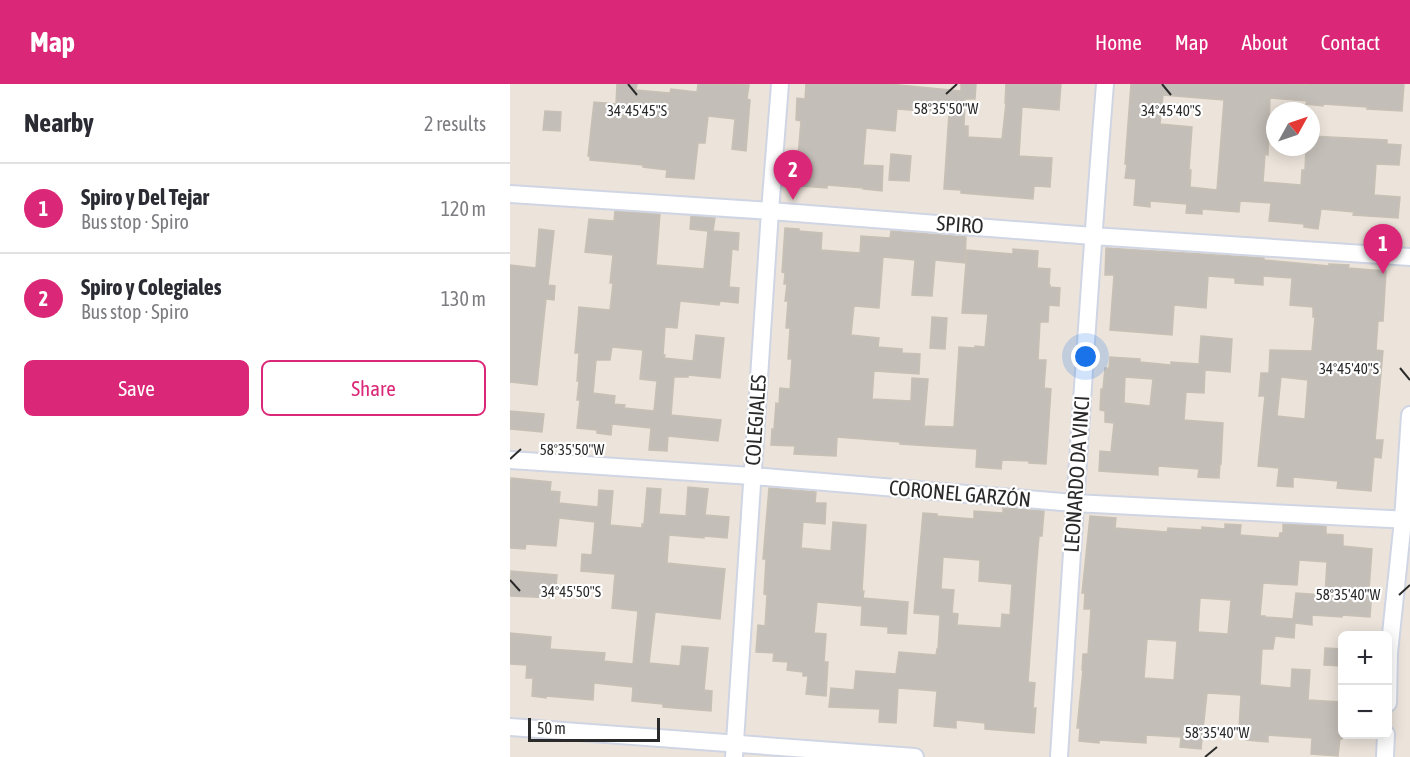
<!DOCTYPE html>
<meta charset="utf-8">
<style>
body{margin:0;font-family:"Asap Condensed",sans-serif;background:#f2f2f3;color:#2b2b33}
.controls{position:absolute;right:18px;bottom:18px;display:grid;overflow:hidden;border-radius:9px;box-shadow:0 3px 15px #0003}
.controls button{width:54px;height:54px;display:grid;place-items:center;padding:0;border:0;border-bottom:2px solid #e1e1e2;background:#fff;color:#2b2b33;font:30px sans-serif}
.compass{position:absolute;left:756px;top:18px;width:54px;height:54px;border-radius:50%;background:#fff;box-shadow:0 3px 15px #0003;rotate:50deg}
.scale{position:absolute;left:18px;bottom:15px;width:132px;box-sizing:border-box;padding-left:6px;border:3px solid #2a2a2a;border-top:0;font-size:16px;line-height:21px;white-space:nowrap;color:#2a2a2a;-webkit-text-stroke:4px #fff;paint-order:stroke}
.you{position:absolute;left:576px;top:273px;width:21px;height:21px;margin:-15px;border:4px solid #fff;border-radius:50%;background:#1a73e8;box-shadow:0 0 0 9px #1a73e833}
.badge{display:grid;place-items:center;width:39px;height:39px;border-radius:50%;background:#db2777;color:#fff;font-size:20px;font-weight:700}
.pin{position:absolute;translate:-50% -50px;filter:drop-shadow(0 2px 3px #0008)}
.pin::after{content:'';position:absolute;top:32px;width:21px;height:18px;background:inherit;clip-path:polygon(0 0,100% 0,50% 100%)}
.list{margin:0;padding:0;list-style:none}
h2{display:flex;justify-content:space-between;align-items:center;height:78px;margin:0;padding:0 24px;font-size:26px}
h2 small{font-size:20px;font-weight:400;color:#7c7c81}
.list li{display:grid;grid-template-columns:39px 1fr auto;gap:18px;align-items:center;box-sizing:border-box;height:90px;padding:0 24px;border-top:2px solid #e1e1e2}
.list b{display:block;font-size:22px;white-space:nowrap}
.list p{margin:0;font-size:20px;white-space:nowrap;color:#7c7c81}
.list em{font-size:20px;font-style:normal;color:#7c7c81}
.actions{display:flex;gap:12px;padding:18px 24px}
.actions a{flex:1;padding:14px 0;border:2px solid #db2777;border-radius:9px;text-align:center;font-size:21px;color:#db2777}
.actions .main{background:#db2777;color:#fff}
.map{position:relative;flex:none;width:900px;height:673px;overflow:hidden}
header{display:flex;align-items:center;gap:36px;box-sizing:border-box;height:84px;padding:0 30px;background:#db2777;color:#fff}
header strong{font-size:28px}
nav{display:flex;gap:33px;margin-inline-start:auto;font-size:21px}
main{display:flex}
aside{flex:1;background:#fff}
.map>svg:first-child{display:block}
</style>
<header>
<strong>Map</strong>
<nav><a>Home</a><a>Map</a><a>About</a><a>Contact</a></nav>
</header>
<main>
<aside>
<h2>Nearby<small>2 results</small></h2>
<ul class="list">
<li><span class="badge">1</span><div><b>Spiro y Del Tejar</b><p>Bus stop · Spiro</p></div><em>120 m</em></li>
<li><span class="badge">2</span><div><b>Spiro y Colegiales</b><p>Bus stop · Spiro</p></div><em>130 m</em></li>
</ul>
<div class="actions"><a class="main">Save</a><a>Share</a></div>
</aside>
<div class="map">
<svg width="900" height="673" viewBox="0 0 900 673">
<rect width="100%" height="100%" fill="#ece4db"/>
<!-- building -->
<path fill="#c4beb8" stroke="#c7c0b5" stroke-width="1.5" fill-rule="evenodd" d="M107 0H127L126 6 160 9 161 5 187 8 188 0 239 1 237 15 240 16 236 67 222 65 225 35 198 32 195 59H188L184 95 156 93 157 86 133 83V81L80 76V72H78L84 18 106 20Z
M296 0H379L451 7V0H466L465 15H455L454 42H458V53L492 55 496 19H495L496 0H551L549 26 512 23 509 72 542 74 540 103 524 102 523 115 451 109V106L434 105 439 29 387 25 385 47 356 44 353 81 373 82 372 107 353 105 354 104 317 101V104L276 101 278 73H288L291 37 286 36 287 14 295 15Z
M621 0H781L798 1V0H894L892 27 857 25V23L813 20V22L796 20 797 17 760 14 758 71 755 70 753 98 791 101 792 86H795L796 63 801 64V52L877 56V60L891 61 889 81 866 80 864 111 890 113 888 134 843 131 844 128 811 125 808 145 794 143V140L759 137 761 119 730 117 729 128 692 125V130L676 129 677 120 640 117V123L624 121 626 95 615 94 617 80H615ZM653 11 714 16 707 106 680 103 681 86H679L682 43 650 40Z
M35 27 51 28 50 47 33 46Z
M381 70 401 72 399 97 379 96Z
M105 127 150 130 146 181 194 185 198 147 180 145 181 132 205 134 203 147 229 149 228 166 222 165 219 203 229 204 228 219 210 217 209 221 170 217 167 244 155 243 153 271H155L154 274 183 277 186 251 214 254 210 294 178 291V293H164L161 331 211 336 208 357 158 352 157 367 139 366 141 344 102 340 101 351 87 349V346L67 344 70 316H67L69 297H67L69 269H65L69 223 100 226 103 199H100L103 171 75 168 79 135 104 137ZM102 263 133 266 130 295 147 297 144 327 114 324 115 321 104 320 105 312 83 309 86 276H100Z
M275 144 289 145V147L312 149 311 166 350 169 351 152 380 154 381 147 456 153 455 179 425 176 422 212 402 211 405 176 373 173 369 224 344 222 341 251 369 254 368 263 392 265V269L410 270 409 290 364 287 362 315 401 317 402 294 418 295 414 342 444 343 449 263 465 264V262L475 263 478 230 452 229 457 166 503 170V165L528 167 527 184 540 185 539 201H540V203L550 204 549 222 539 221 538 238H530L528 276H536L534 304 541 305 536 380 519 379V377L492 376 491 385 466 383 467 365 390 360V358L327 353 326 372 284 370 285 362 261 361 262 345H264L266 319 269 320 270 304 280 305 282 275H278L280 244H276L278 217H275L277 200H274L275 189 272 188Z
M29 145 44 147 38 201 45 202 44 216 36 215 27 301 0 298V181L26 184Z
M596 164 754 174V176L819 182V180L839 181 838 184 876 187 873 237H868L866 266 873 267 865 356H873L871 374 864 373 861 407 827 404 828 397 783 393V403L767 402 769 384 748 382 755 312H749L751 289H759L760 266 802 267 805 233H803V223L780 221 782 194 753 192V201L725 199V194L698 192 696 224 664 221 662 251 600 246 604 191H595ZM771 293 798 296 795 335 767 332Z
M422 233 437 234 435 265 420 264Z
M691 252 722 255 720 288 695 286 694 309 676 308 674 336 713 339 711 380H710L709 394 688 393 689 385 648 382V391L589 387 590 367 601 368 604 339 595 338V327L590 326 591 305H593L595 284H599L600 273 630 275V278L661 281V278L689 280ZM615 293 643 295 640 322 614 319Z
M0 327 34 330 32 348 0 345Z
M1 394 41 398 40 407 50 408 49 419 88 423 89 406 103 407 100 441 132 444V440H134L137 404 151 405 149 430 176 432 178 403 198 405 195 431 219 433 217 454 194 452V454L159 451 157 479 215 485 210 535 145 528 139 579 170 582 172 562 198 564 194 606 202 607 201 627 153 623V620L122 617 123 603 84 599 83 616 36 612V614L22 612 23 594H16L17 581 0 580V549L41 553 40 565 95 569 94 577 123 580 128 527 102 524 105 490 71 487 72 470 82 471 85 438 49 434 46 462 16 460 15 465 0 464V411Z
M259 404 306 408 305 419H316L315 440 293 438 291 464 321 467 323 438 356 441 352 507H354L353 514 398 518 396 550 378 549V543L351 541 352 522 307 518 304 549 316 550 314 578H318L316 612 296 610 298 592H293V588L277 586 278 578 263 577 264 569 246 568 248 541 255 542 257 511 254 510 256 475H253Z
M493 424 534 427 532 452H529L527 475 518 598 525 599 523 624H526L524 649 475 645V639L446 636V644L424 642 427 607 388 604 386 639 369 638 370 625 319 623 321 604 344 606 346 587 386 590 389 568 426 571 427 565H428L430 531 404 529 413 429 427 430V432L464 435V427L493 429ZM433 473 470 476 469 497 502 500 500 531 492 530 491 544 447 541 448 530 442 529 444 506 431 505Z
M580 432 606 434 605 444 657 448 658 444 692 446V443L715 445V440L731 441 730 451 769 454 770 449H773V440L816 442V450L833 451V462L862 465 859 506H862L860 533 832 531V533L802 531V541L785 539 784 554 765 552 763 565H752L750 601 781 604 782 585 800 586 798 616 832 618V655H830L828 672 801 670 802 654 758 651V658L736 656V645H729L731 611 697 609 691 665 670 663 671 653 636 651V659L589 656V659L569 657 570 644H567L573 586H572L573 570H578L581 525H574L575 509H572ZM789 476 817 478 815 511 786 509 783 535 755 533V532H750L753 499 787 501ZM690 514 721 516 718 550 688 548ZM637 555 667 557 664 596 634 594Z
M1 487 47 491 45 514 0 512Z
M815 564 832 565V582L814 581Z"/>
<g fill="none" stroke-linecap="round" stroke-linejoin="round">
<!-- street casing -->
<g stroke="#d0d5e3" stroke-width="20">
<path id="street" d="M0 110 260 127 583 152 900 173
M0 376 242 392 564 419 900 436
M878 619 879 569 893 436 900 331
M0 643 405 673
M224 673 260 127 270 0
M549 673C563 449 577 224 595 0
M875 673 876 650"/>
</g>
<!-- street -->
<use href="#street" stroke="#fff" stroke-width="16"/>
</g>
<!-- ticks -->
<path fill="none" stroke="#2a2a2a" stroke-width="2" d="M118 0 127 11M652 0 661 11M436 10 447 0M890 284 900 296M0 375 11 365M0 496 10 507M889 511 900 501M695 673 707 663"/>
<g text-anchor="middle" stroke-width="4.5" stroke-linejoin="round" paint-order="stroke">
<!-- street labels -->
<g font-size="21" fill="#2a2a2a" stroke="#fff">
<text transform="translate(450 141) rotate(4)" y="7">SPIRO</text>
<text transform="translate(246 336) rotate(-86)" y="7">COLEGIALES</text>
<text transform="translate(567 390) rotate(-86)" y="7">LEONARDO DA VINCI</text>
<text transform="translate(450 410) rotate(5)" y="7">CORONEL GARZÓN</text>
</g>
</g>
<g font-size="15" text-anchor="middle" fill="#2a2a2a" stroke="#fff" stroke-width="4.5" stroke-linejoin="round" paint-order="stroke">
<text x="436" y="30">58°35'50"W</text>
<text x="127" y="32">34°45'45"S</text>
<text x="661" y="32">34°45'40"S</text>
<text x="839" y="290">34°45'40"S</text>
<text x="62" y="371">58°35'50"W</text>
<text x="61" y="513">34°45'50"S</text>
<text x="838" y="516">58°35'40"W</text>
<text x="707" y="654">58°35'40"W</text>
</g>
</svg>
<div class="controls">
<button>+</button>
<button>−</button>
</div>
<svg class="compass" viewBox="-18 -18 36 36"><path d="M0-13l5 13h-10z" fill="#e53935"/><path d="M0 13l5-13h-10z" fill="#7c7c81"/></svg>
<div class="scale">50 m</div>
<div class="you"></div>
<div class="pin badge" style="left:873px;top:190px">1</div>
<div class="pin badge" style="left:283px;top:116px">2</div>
</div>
</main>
